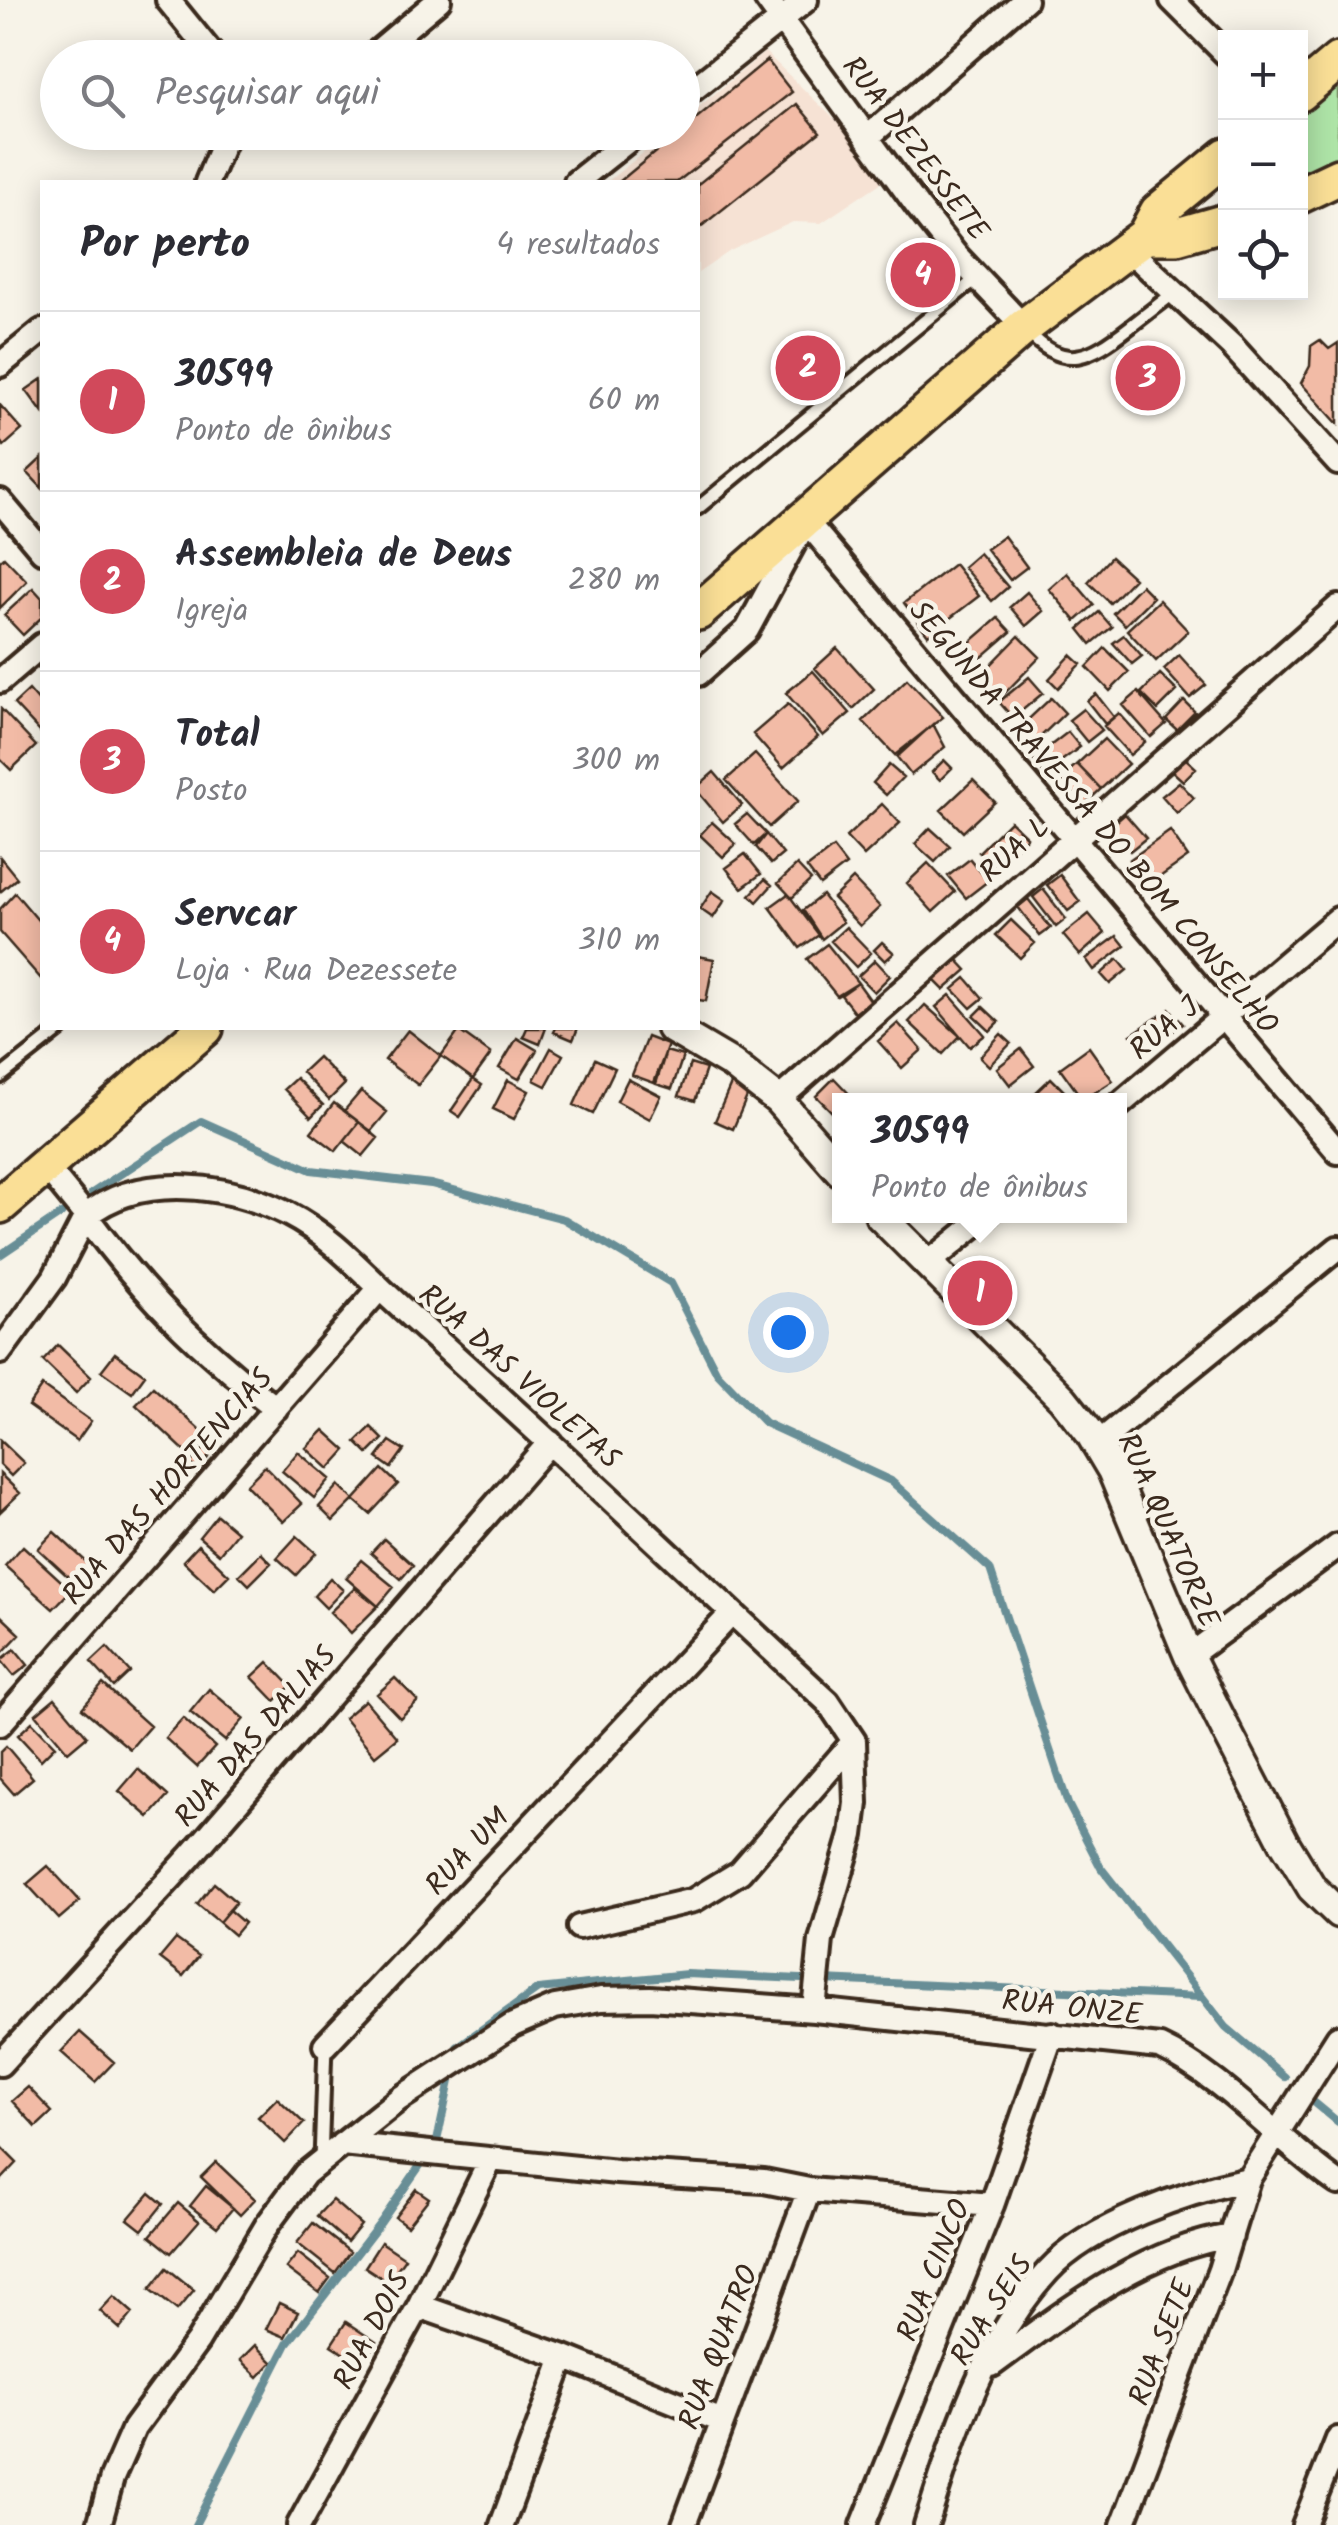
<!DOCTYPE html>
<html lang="pt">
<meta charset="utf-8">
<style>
body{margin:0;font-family:Kalam,sans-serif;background:#f7f7f7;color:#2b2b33}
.controls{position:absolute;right:30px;top:30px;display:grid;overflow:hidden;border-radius:0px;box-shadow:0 5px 25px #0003}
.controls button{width:90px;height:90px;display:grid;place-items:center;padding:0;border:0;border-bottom:2px solid #e1e1e2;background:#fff;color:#2b2b33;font:50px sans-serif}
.you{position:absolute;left:788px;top:1332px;width:35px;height:35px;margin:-25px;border:8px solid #fff;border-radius:50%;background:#1a73e8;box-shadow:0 0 0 15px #1a73e833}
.badge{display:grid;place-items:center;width:65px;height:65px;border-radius:50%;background:#d1495b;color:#fff;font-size:32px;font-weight:700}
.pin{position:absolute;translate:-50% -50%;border:5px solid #fff;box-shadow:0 2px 10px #0006}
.popup{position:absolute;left:832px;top:1093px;width:295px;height:130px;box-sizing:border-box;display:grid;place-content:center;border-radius:0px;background:#fff;filter:drop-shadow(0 2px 8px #0005);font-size:32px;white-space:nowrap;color:#7c7c81}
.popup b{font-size:38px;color:#2b2b33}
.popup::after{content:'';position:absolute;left:50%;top:100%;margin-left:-20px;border:20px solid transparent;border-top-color:#fff}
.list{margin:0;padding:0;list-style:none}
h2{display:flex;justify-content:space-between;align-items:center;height:130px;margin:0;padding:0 40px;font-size:42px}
h2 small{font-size:32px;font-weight:400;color:#7c7c81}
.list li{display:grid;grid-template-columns:65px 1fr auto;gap:30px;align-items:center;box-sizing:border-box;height:180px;padding:0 40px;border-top:2px solid #e1e1e2}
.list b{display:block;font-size:38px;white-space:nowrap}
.list p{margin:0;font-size:32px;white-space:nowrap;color:#7c7c81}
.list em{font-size:32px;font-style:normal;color:#7c7c81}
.icon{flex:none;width:55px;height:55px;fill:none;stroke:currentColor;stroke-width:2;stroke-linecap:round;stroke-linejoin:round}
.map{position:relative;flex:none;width:1338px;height:2525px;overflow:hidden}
.search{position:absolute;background:#fff;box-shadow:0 5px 25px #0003;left:40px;top:40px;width:660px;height:110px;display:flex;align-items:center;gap:25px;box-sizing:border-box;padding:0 35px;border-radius:55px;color:#7c7c81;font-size:38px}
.panel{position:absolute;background:#fff;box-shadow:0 5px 25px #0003;left:40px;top:180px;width:660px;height:850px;border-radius:0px}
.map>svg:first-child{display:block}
</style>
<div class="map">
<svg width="1338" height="2525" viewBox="0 0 1338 2525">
<rect width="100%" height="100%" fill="#f7f3e8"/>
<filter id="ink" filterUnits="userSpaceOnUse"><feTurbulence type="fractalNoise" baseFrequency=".01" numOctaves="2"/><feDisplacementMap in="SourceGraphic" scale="20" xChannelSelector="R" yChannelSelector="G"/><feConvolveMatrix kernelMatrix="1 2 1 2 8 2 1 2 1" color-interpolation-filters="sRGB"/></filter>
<g filter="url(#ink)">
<!-- built -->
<path fill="#f6e2d4" d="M765 52 854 138 888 178 821 223 793 222 730 251 698 273V182H607L668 133 682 132 683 120Z"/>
<!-- green -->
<path fill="#aee4a7" stroke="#748762" stroke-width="2.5" d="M1338 74V167L1300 187V107Z"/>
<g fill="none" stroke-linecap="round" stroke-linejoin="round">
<!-- stream -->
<path stroke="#688e96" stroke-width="8" d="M92 1193 201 1121 311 1170 431 1184 564 1219 671 1283 717 1373 765 1423 891 1481 990 1569 1068 1804 1101 1868 1226 2027 1285 2077
M0 1255 61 1214
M456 2054 457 2047 538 1989 687 1974 1201 1997
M1315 2103 1338 2122
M195 2525 287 2344 381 2222 437 2141 452 2072"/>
</g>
<!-- building -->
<path fill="#f2bba6" stroke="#3b2a1e" stroke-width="2.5" d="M767 60 792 92 677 182H619Z
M797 104 820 132 698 229V184Z
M1320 340 1329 349 1338 343V424L1301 383 1310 366 1311 346Z
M42 379V412L26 390Z
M0 405 22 430 4 446 0 441Z
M42 458V488L27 472Z
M1004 536 1027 567 1010 580 986 549Z
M979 553 1008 587 992 601 963 567Z
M4 557 27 581 0 608V561Z
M1111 557 1134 578 1110 603 1088 582Z
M954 564 979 596 928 635 904 603Z
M1067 573 1094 605 1076 621 1049 589Z
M1141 585 1153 597 1125 625 1113 613Z
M33 588 42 598V617L23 635 4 615Z
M1027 592 1043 611 1026 626 1010 607Z
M1159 600 1188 631 1156 661 1127 630Z
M1099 612 1112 627 1091 644 1079 629Z
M998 618 1011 632 981 658 968 644Z
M1124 635 1142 656 1132 664 1113 643Z
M1019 636 1040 657 1000 698 979 677Z
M837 648 874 689 853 709 815 668Z
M1105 648 1129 672 1110 691 1087 667Z
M1071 655 1081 664 1058 688 1049 679Z
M1179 655 1206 685 1190 698 1164 669Z
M813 671 850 713 823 736 786 693Z
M1160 674 1177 691 1158 710 1141 693Z
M1029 677 1043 693 1013 718 999 702Z
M907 679 943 717 895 755 863 721Z
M29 690 42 705V734L14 704Z
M1138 692 1166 724 1151 737 1123 705Z
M1096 694 1114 717 1105 724 1087 701Z
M1051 698 1065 713 1032 745 1018 729Z
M1184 701 1195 712 1177 730 1166 720Z
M788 704 818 737 783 768 753 734Z
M1 709 36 746 11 770 0 759Z
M1083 709 1102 730 1087 742 1069 720Z
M1119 713 1145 742 1130 755 1104 726Z
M933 724 945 747 911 775 897 757Z
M1068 732 1080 747 1044 774 1033 759Z
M1104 739 1128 764 1101 789 1077 764Z
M755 754 798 801 769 827 726 780Z
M1185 758 1196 768 1183 781 1172 771Z
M944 760 952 768 940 780 932 772Z
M1077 764 1101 789 1084 805 1060 779Z
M889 765 903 777 886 795 873 783Z
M714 772 742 805 723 822 698 792V786Z
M973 780 995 802 963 832 941 810Z
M1179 782 1194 798 1177 813 1162 796Z
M882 804 900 823 864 856 846 837Z
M747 814 766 834 754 845 735 824Z
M1125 814 1146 838 1130 851 1110 827Z
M1010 821 1027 837 996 868 979 852Z
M712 822 736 844 723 857 700 835Z
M930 828 950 846 935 862 915 844Z
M1170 831 1188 857 1147 886 1129 860Z
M766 834 783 854 771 864 756 847Z
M833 848 846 865 820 885 807 868Z
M745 854 761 874 742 888 726 868Z
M0 857 17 878 0 892Z
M970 859 988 881 966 898 948 876Z
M928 863 955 892 933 912 907 883Z
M797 865 811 880 792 898 778 883Z
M1060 875 1080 902 1068 911 1047 885Z
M765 879 772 885 757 902 750 895Z
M853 879 880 907 860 926 833 898Z
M1043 889 1066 919 1056 927 1033 897Z
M712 891 725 900 713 918 700 909Z
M15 893 42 925V980L0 932V909Z
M788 894 819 935 800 948 770 907Z
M822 895 843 922 822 939 803 910Z
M1028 899 1051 928 1040 936 1018 907Z
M1089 914 1105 933 1080 955 1063 935Z
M1011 920 1035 943 1020 958 996 935Z
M846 927 871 953 856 967 831 941Z
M1117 936 1125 946 1094 970 1086 959Z
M882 942 894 953 885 961 874 950Z
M827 944 858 983 837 996 807 959Z
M698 956 714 959 706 1001 698 1000Z
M955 957 967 970 944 990 932 978Z
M1118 959 1127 970 1110 984 1101 974Z
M875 960 890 976 874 992 858 976Z
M966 978 983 998 971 1008 953 989Z
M858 983 871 1001 855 1013 841 995Z
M950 995 985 1035 970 1047 936 1007Z
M925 1005 960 1036 943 1054 909 1022Z
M983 1007 999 1022 990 1031 974 1016Z
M1170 1009 1183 1024 1146 1050 1131 1035Z
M898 1023 922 1050 902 1068 878 1041Z
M527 1028H546L540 1044 523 1037Z
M556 1028H578L573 1040 554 1032Z
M408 1030 441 1056 418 1085 385 1060Z
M459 1031 491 1054 473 1079 441 1056Z
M1001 1034 1011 1043 989 1066 980 1057Z
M647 1037 668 1045 654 1083 632 1075Z
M517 1038 537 1050 519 1079 499 1068Z
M1089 1047 1113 1081 1083 1100 1060 1068Z
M551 1048 563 1055 546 1086 534 1080Z
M1021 1049 1034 1066 1010 1085 997 1068Z
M666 1051 683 1056 672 1089 656 1084Z
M318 1057 345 1084 329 1100 302 1072Z
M595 1059 615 1068 593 1114 574 1105Z
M690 1064 706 1069 695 1101 679 1096Z
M296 1078 323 1105 311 1117 284 1089Z
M834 1078 855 1100H840V1120L816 1096Z
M1051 1078 1073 1100H1037L1032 1096Z
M473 1079 482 1085 460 1117 451 1111Z
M628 1079 661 1096 650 1119 617 1101Z
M508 1080 529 1091 514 1119 493 1109Z
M731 1084 749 1092 733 1129 715 1121Z
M361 1091 387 1112 371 1131 344 1111Z
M334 1103 359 1122 336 1151 311 1132Z
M359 1122 378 1138 363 1156 344 1141Z
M58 1345 91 1377 76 1393 43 1361Z
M115 1353 145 1375 132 1393 101 1371Z
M42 1386 91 1421 77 1441 28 1406Z
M153 1387 208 1437 190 1456 136 1405Z
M371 1427 383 1439 368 1454 356 1442Z
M324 1430 346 1450 329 1469 306 1448Z
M0 1440 24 1463 11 1476 0 1465Z
M390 1441 404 1450 391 1468 377 1458Z
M209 1444 216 1450 196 1469 190 1463Z
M298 1452 330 1479 314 1498 282 1471Z
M265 1466 302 1504 283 1522 246 1485Z
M382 1469 398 1484 370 1514 354 1500Z
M0 1474 20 1493 0 1512Z
M339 1485 354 1500 333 1521 319 1507Z
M217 1515 237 1532 219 1554 199 1537Z
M54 1532 93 1568 77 1585 38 1549Z
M297 1536 316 1553 296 1575 277 1558Z
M384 1539 413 1565 401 1579 371 1553Z
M198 1545 229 1575 214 1590 183 1561Z
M23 1546 71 1590 53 1609 5 1566Z
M261 1553 271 1563 249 1585 239 1575Z
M361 1560 394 1587 378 1606 346 1578Z
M330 1578 343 1590 326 1608 314 1596Z
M355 1588 378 1606 351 1633 330 1612Z
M0 1615 20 1634 2 1653 0 1651Z
M107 1647 130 1672 114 1687 91 1662Z
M15 1649 28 1665 14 1676 1 1660Z
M268 1662 291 1686 275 1701 252 1677Z
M395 1678 418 1701 400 1718 377 1694Z
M103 1684 150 1726 130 1749 82 1708Z
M209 1689 244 1719 225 1741 190 1712Z
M55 1698 87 1736 68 1752 36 1714Z
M365 1700 397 1738 375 1756 344 1718Z
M183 1718 215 1747 197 1767 165 1738Z
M32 1722 55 1746 41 1760 18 1735Z
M6 1746 33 1778 14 1794 0 1778V1752Z
M138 1769 168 1796 149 1817 119 1791Z
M48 1866 80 1901 59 1919 27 1884Z
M214 1883 236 1902 219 1922 197 1904Z
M229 1910 244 1923 234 1935 219 1922Z
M176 1939 199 1956 183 1976 160 1958Z
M80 2032 114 2062 95 2082 61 2052Z
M28 2087 52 2112 36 2127 12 2101Z
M277 2098 304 2123 285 2143 258 2117Z
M0 2146 17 2163 0 2181Z
M216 2162 255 2199 240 2215 201 2177Z
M206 2186 233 2208 217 2227 190 2206Z
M416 2189 429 2198 407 2226 395 2217Z
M150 2193 163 2204 142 2230 128 2219Z
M332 2200 361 2225 347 2242 317 2216Z
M178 2203 199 2221 171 2253 150 2236Z
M313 2223 350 2252 335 2273 297 2243Z
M381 2242 405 2258 388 2282 365 2267Z
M298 2253 330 2278 319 2293 286 2268Z
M167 2268 194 2290 177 2310 150 2289Z
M114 2296 133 2313 120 2329 100 2311Z
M279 2303 298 2312 285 2337 266 2329Z
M346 2322 376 2342 361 2364 331 2345Z
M255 2345 272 2362 258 2377 240 2360Z"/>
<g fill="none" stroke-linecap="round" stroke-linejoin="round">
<!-- service casing -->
<g stroke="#3b2a1e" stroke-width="19">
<path id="service" d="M1026 330C1065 373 1090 358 1130 327 1145 315 1160 304 1175 292
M698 508 978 277
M0 1077 62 1028
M321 2161 325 2045"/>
</g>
<!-- minor casing -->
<g stroke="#3b2a1e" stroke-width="30">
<path id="minor" d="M168 0 215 58
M767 0 917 206 955 254 1024 327
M1172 0 1226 54
M370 58 439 0
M682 98 806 0
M867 138 1025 0
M207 182 228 132
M576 182 639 132
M1128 249 1232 346 1338 463
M0 365 42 331
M0 501 42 551
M698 674 747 630 806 521 1338 1152
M0 681 42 645
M778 1100 1338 607
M1120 1104 1338 919
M926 1265 986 1216
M0 1352 54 1278 86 1216 46 1167
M276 1408C198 1348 145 1296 86 1216 140 1172 228 1184 288 1214 325 1233 352 1261 382 1290 404 1311 427 1331 449 1351 577 1466 702 1585 828 1702L854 1741 856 1803 852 1835 821 1940 814 2010
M1097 1444 1338 1248
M1189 1656 1338 1546
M0 1724 380 1288
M579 1927 694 1900 740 1872 854 1741
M325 2045 732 1613
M0 2064 190 1857 550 1442
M342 2144 617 2172 764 2181 809 2190 992 2205
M419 2306 564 2357 722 2421
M992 2365C1063 2313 1141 2250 1231 2236
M99 2525 112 2478 134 2428 198 2341 267 2225 305 2174 399 2099 513 2025 555 2007 601 1999 650 1998 814 2010 1160 2047C1226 2078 1277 2141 1338 2183
M299 2525 419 2306 490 2161
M502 2525 564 2357
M684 2525 809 2190
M863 2525 992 2205 1052 2034
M926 2525C954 2437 984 2341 1048 2271 1091 2224 1187 2192 1248 2179L1338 2037
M1123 2525 1220 2270 1248 2179
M1304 2525 1338 2439"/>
</g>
<!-- tertiary casing -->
<g stroke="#3b2a1e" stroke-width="35">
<path id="tertiary" d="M671 1028 732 1064 778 1100 840 1171
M880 1216 1063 1399 1090 1433 1112 1470 1189 1656 1227 1732 1284 1842 1312 1888 1338 1913"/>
</g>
<!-- primary casing -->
<g stroke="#3b2a1e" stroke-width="42">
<path id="primary" d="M1300 93 1338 61
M1300 195 1338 177
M1145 236H1177L1226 222
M698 612 1024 327 1145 236 1158 212 1226 156
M0 1205 205 1028"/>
</g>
<!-- service -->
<use href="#service" stroke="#f7f3e8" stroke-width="11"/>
<!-- minor -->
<use href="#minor" stroke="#f7f3e8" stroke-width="22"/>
<!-- tertiary -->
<use href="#tertiary" stroke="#f7f3e8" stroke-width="28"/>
<!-- primary -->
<use href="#primary" stroke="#fadf96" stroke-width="35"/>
</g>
</g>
<g text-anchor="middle" stroke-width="9" stroke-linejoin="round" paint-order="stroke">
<!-- street labels -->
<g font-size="30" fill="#3b2a1e" stroke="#f7f3e8">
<text transform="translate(916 148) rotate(53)" y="10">RUA DEZESSETE</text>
<text transform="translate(1094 817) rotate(50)" y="10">SEGUNDA TRAVESSA DO BOM CONSELHO</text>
<text transform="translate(1014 849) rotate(-42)" y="10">RUA L</text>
<text transform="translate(1164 1028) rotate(-40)" y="10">RUA J</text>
<text transform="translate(520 1376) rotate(42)" y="10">RUA DAS VIOLETAS</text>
<text transform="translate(167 1486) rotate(-49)" y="10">RUA DAS HORTENCIAS</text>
<text transform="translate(1169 1530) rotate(66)" y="10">RUA QUATORZE</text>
<text transform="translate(255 1736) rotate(-49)" y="10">RUA DAS DALIAS</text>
<text transform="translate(467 1851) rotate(-47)" y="10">RUA UM</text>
<text transform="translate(1072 2007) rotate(6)" y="10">RUA ONZE</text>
<text transform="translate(933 2270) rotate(-68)" y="10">RUA CINCO</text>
<text transform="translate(991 2310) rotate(-57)" y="10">RUA SEIS</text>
<text transform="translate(371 2330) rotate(-62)" y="10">RUA DOIS</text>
<text transform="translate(1161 2342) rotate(-69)" y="10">RUA SETE</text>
<text transform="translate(718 2347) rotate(-69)" y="10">RUA QUATRO</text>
</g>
</g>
</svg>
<div class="controls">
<button>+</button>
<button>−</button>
<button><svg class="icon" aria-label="locate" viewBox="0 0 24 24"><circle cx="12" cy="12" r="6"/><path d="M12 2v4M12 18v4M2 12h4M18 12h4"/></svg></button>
</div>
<div class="you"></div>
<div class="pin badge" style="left:980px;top:1293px">1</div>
<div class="popup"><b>30599</b>Ponto de ônibus</div>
<div class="pin badge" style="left:808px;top:368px">2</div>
<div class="pin badge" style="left:1148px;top:378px">3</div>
<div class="pin badge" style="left:923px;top:275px">4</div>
<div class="search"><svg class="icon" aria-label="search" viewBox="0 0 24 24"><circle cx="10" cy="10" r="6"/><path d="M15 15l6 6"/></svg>Pesquisar aqui</div>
<section class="panel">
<h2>Por perto<small>4 resultados</small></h2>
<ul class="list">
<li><span class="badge">1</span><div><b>30599</b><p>Ponto de ônibus</p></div><em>60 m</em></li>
<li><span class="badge">2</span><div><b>Assembleia de Deus</b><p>Igreja</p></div><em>280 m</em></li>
<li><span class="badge">3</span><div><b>Total</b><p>Posto</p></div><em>300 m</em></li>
<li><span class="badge">4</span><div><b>Servcar</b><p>Loja · Rua Dezessete</p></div><em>310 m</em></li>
</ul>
</section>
</div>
